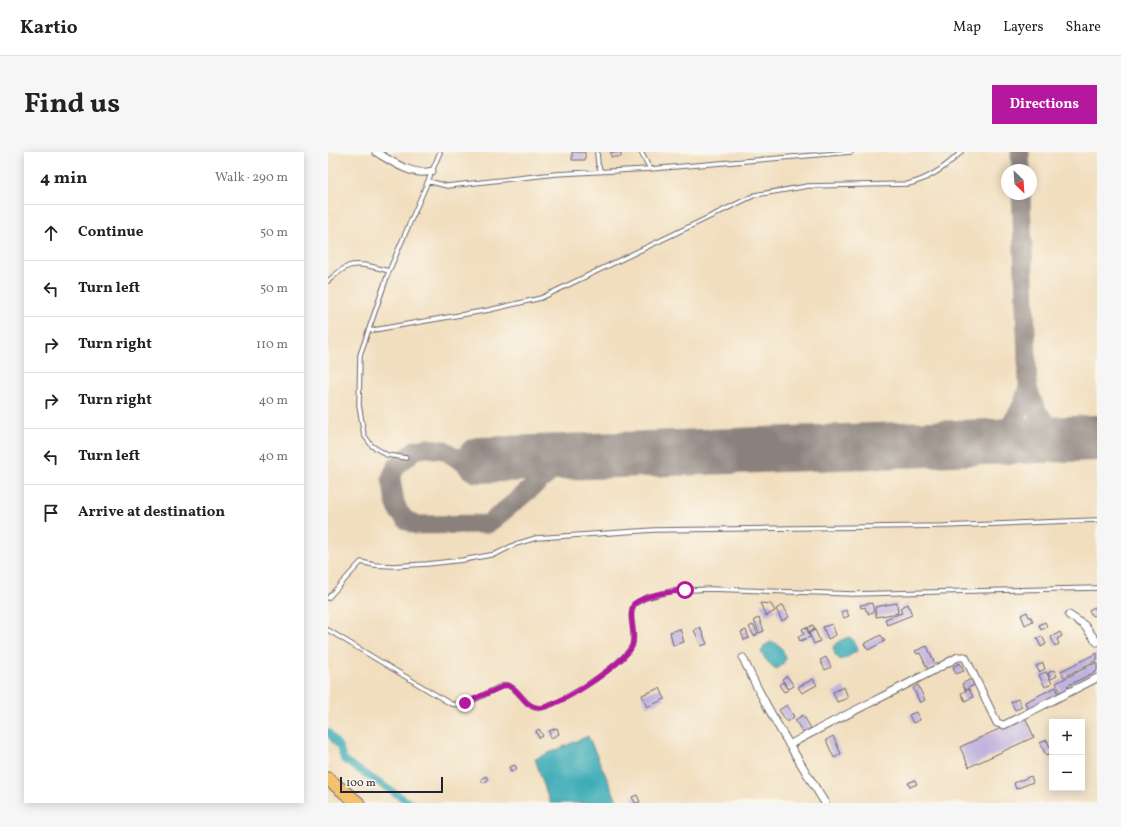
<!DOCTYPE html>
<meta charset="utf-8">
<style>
body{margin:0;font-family:Vollkorn,serif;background:#f6f6f6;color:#222}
.controls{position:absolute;right:12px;bottom:12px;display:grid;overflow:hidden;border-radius:0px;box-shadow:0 2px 10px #0003}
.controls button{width:36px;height:36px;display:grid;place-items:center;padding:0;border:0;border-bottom:1px solid #e0e0e0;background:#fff;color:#222;font:20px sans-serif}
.compass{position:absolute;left:673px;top:12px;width:36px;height:36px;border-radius:50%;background:#fff;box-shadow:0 2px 10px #0003;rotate:155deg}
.scale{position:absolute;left:12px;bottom:10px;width:103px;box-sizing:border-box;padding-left:4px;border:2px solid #22223b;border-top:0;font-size:11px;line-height:14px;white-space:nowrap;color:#22223b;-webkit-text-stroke:3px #fbf7ec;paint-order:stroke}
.stop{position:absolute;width:12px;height:12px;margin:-9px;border:3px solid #b5179e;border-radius:50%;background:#fff}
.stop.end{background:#b5179e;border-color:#fff;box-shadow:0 1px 4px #0008}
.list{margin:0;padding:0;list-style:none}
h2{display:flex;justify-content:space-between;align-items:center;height:52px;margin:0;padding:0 16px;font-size:17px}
h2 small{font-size:13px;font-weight:400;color:#767676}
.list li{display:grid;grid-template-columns:26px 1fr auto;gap:12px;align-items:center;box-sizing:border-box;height:56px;padding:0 16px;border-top:1px solid #e0e0e0}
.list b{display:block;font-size:15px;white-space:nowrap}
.list em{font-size:13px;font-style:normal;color:#767676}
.icon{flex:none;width:22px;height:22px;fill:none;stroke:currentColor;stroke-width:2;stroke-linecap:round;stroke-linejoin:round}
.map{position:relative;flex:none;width:769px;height:651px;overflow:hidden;border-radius:0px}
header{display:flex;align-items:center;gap:24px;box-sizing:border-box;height:56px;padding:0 20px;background:#fff;border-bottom:1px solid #e0e0e0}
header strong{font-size:19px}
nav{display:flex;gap:22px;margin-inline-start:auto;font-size:14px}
.intro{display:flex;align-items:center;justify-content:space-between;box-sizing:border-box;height:96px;padding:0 24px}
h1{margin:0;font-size:28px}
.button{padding:10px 18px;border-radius:0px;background:#b5179e;color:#fff;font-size:14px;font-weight:700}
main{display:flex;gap:24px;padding:0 24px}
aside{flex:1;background:#fff;border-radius:0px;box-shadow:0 2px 10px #0003}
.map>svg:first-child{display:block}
</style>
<header>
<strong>Kartio</strong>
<nav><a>Map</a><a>Layers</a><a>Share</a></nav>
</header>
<div class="intro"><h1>Find us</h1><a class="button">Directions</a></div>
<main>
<aside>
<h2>4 min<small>Walk · 290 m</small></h2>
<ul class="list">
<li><svg class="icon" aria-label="ahead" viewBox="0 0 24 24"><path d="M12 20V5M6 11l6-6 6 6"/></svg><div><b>Continue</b></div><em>50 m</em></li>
<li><svg class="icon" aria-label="left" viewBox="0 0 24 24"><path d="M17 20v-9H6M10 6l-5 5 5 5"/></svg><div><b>Turn left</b></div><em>50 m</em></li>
<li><svg class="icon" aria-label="right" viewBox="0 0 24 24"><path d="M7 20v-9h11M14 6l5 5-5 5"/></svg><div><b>Turn right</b></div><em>110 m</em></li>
<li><svg class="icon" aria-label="right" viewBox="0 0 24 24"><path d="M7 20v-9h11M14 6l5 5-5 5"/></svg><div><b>Turn right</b></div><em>40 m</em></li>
<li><svg class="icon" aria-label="left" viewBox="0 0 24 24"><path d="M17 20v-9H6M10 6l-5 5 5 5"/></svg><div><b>Turn left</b></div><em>40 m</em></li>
<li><svg class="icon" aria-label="arrive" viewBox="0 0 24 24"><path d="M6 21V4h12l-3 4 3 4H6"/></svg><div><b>Arrive at destination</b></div></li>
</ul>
</aside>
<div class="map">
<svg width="769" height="651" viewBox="0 0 769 651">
<rect width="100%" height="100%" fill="#fbf7ec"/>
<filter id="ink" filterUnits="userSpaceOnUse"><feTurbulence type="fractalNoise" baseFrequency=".025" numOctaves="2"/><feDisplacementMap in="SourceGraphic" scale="8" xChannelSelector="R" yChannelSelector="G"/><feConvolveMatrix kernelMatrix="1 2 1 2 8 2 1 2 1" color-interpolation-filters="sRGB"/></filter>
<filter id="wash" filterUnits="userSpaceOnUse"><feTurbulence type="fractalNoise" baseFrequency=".012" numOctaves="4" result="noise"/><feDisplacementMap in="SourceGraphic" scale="16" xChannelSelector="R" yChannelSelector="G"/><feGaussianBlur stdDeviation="0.9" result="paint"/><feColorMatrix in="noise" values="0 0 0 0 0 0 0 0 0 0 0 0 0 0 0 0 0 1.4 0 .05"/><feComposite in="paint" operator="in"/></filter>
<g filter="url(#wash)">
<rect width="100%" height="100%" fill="#f1debe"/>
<!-- water -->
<path fill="#3aabb6" stroke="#2e6678" d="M522 485 527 490 529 499 518 506 512 508 507 503 505 495C508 490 516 486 522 485Z
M443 490C453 491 455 498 458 507L454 513 449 517C442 514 437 507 433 500L437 493Z
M260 584 290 651H222L207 607Z"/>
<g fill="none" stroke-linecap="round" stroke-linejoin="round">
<!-- canal -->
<path stroke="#3aabb6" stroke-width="7" d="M0 580 11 594 16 608 82 651"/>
<!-- taxiway -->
<path stroke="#8a807c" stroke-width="19" d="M692 0 693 18
M693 42 700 235
M643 290C678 283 691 269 700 235 707 263 719 277 747 287
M151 308 133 309 116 298 99 296 87 298 68 315 63 326 67 350 71 360 78 368 89 373 160 372 235 310 246 305"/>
<!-- runway -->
<path stroke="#8a807c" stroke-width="46" d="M151 308 769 286"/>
</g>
<g id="blocks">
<!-- building -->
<path fill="#c0b2de" d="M244 0H257V8H244Z
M283 0H293V5H283Z
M432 451 443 452 447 459 438 464Z
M544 451 546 461 540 462V459H538L537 455 533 456 532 453Z
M569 451 570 461 548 465 547 455Z
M580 452 584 463 559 473 557 467 574 461 572 456Z
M455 453 461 465 454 469 448 457Z
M767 455 769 462 764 464 761 458Z
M518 458 521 464 516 466 513 460Z
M699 460 701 465H703L705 469 697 473 693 463Z
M431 466 436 479 431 481 426 468Z
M717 470 719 475 713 478 711 473Z
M504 472 508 483 500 487 495 475Z
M425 473 430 482 426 484 421 475Z
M485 473 487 477 481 480 479 476Z
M372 475 379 492 373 494 366 478Z
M478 475 482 485 472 489 470 485 476 482 474 477Z
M352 477 356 490 345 493 342 480Z
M418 478 421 486 416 488 413 480Z
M487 478 492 489 486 492 481 481Z
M732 480 734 484 729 487 731 492 727 494 723 485Z
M553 483 557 489 540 498 536 492Z
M714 484 718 492 713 495 709 486Z
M599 494 608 514 600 518 592 501 589 502 587 499Z
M769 501V508L736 525 733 519Z
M498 505 503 515 497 518 492 508Z
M769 510V519L739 534 741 536 733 540 728 531Z
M632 511 636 519 628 522 625 515Z
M715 511 717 517 711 520 708 514Z
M726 518 729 524 723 527 720 521Z
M718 520 724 531 717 535 711 523Z
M459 524 466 534 461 537 454 527Z
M485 527 489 533 474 541 470 535Z
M643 527 646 533 637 538 634 532Z
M455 530 460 538 456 540 451 533Z
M590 533 597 548 592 551 585 536Z
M516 535 520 546 509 550 505 540Z
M728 535 731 542 700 558 697 550Z
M332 536 337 547 319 555 314 543Z
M641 537 645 545 637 549 633 541Z
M690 547 694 555 687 558 683 550Z
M459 553 466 565 459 570 451 558Z
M588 560 592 568 585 571 581 563Z
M475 563 483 576 475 581 467 568Z
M697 565 706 585 641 615 632 595Z
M229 576 231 582 223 586 221 579Z
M211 577 215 584 211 586 208 579Z
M505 584 513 602 506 606 498 588Z
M719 588 724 600 718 603 712 591Z
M187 613 189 617 183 620 181 615Z
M158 624 160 628 155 631 153 627Z
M703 624 705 630 688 637 686 631Z
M587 628 589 632 582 635 580 631Z
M309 643 312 650 307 651 304 645Z"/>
</g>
</g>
<g filter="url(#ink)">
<use href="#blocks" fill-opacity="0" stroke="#6a6469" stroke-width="1"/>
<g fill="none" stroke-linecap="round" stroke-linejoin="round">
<!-- lane casing -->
<g stroke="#6a6469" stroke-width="5.5">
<path id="lane" d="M269 0 270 12 273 20
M313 0 322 17 523 0
M100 29 112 0
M0 129C6 124 13 117 21 114 32 110 49 116 61 119
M40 179 161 158 213 146 427 43 480 34 580 32C601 27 618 15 633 0
M78 306 59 303 44 294 36 283 31 253 32 203 61 119 100 29 119 34 228 22 322 17
M0 446 33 410 46 413 65 414 99 412 135 408 168 402 188 392 208 386 326 378 616 374 769 368
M0 478 123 552C141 556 161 537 178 533 191 535 196 555 210 556 227 557 297 511 304 494 309 481 299 465 306 452L317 446 344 439 382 437 525 442 769 436"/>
</g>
<!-- street casing -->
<g stroke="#6a6469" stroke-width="9">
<path id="street" d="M48 0C63 9 85 25 104 19
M741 463 756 473 769 490
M415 506C438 557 468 604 497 651
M461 593C517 562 575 536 630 505H637L669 571 676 573 769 526"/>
</g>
<!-- highway casing -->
<g stroke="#6a6469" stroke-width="15">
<path id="highway" d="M0 627 30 651"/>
</g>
<!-- lane -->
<use href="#lane" stroke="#fff" stroke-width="3.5"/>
<!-- street -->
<use href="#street" stroke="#fff" stroke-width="7"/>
<!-- highway -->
<use href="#highway" stroke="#f5c16b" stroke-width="13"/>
</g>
</g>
<g fill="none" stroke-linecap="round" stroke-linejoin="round" filter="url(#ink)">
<!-- route -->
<path stroke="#b5179e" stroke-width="5" d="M137 551 178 533C191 535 196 555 210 556 228 557 297 511 304 494 309 481 299 465 306 452 319 442 341 440 357 438"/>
</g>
</svg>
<div class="controls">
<button>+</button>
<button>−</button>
</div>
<svg class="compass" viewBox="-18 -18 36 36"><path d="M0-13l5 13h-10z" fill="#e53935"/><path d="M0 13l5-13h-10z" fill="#767676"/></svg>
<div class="scale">100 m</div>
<div class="stop" style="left:357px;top:438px"></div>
<div class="stop end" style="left:137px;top:551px"></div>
</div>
</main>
